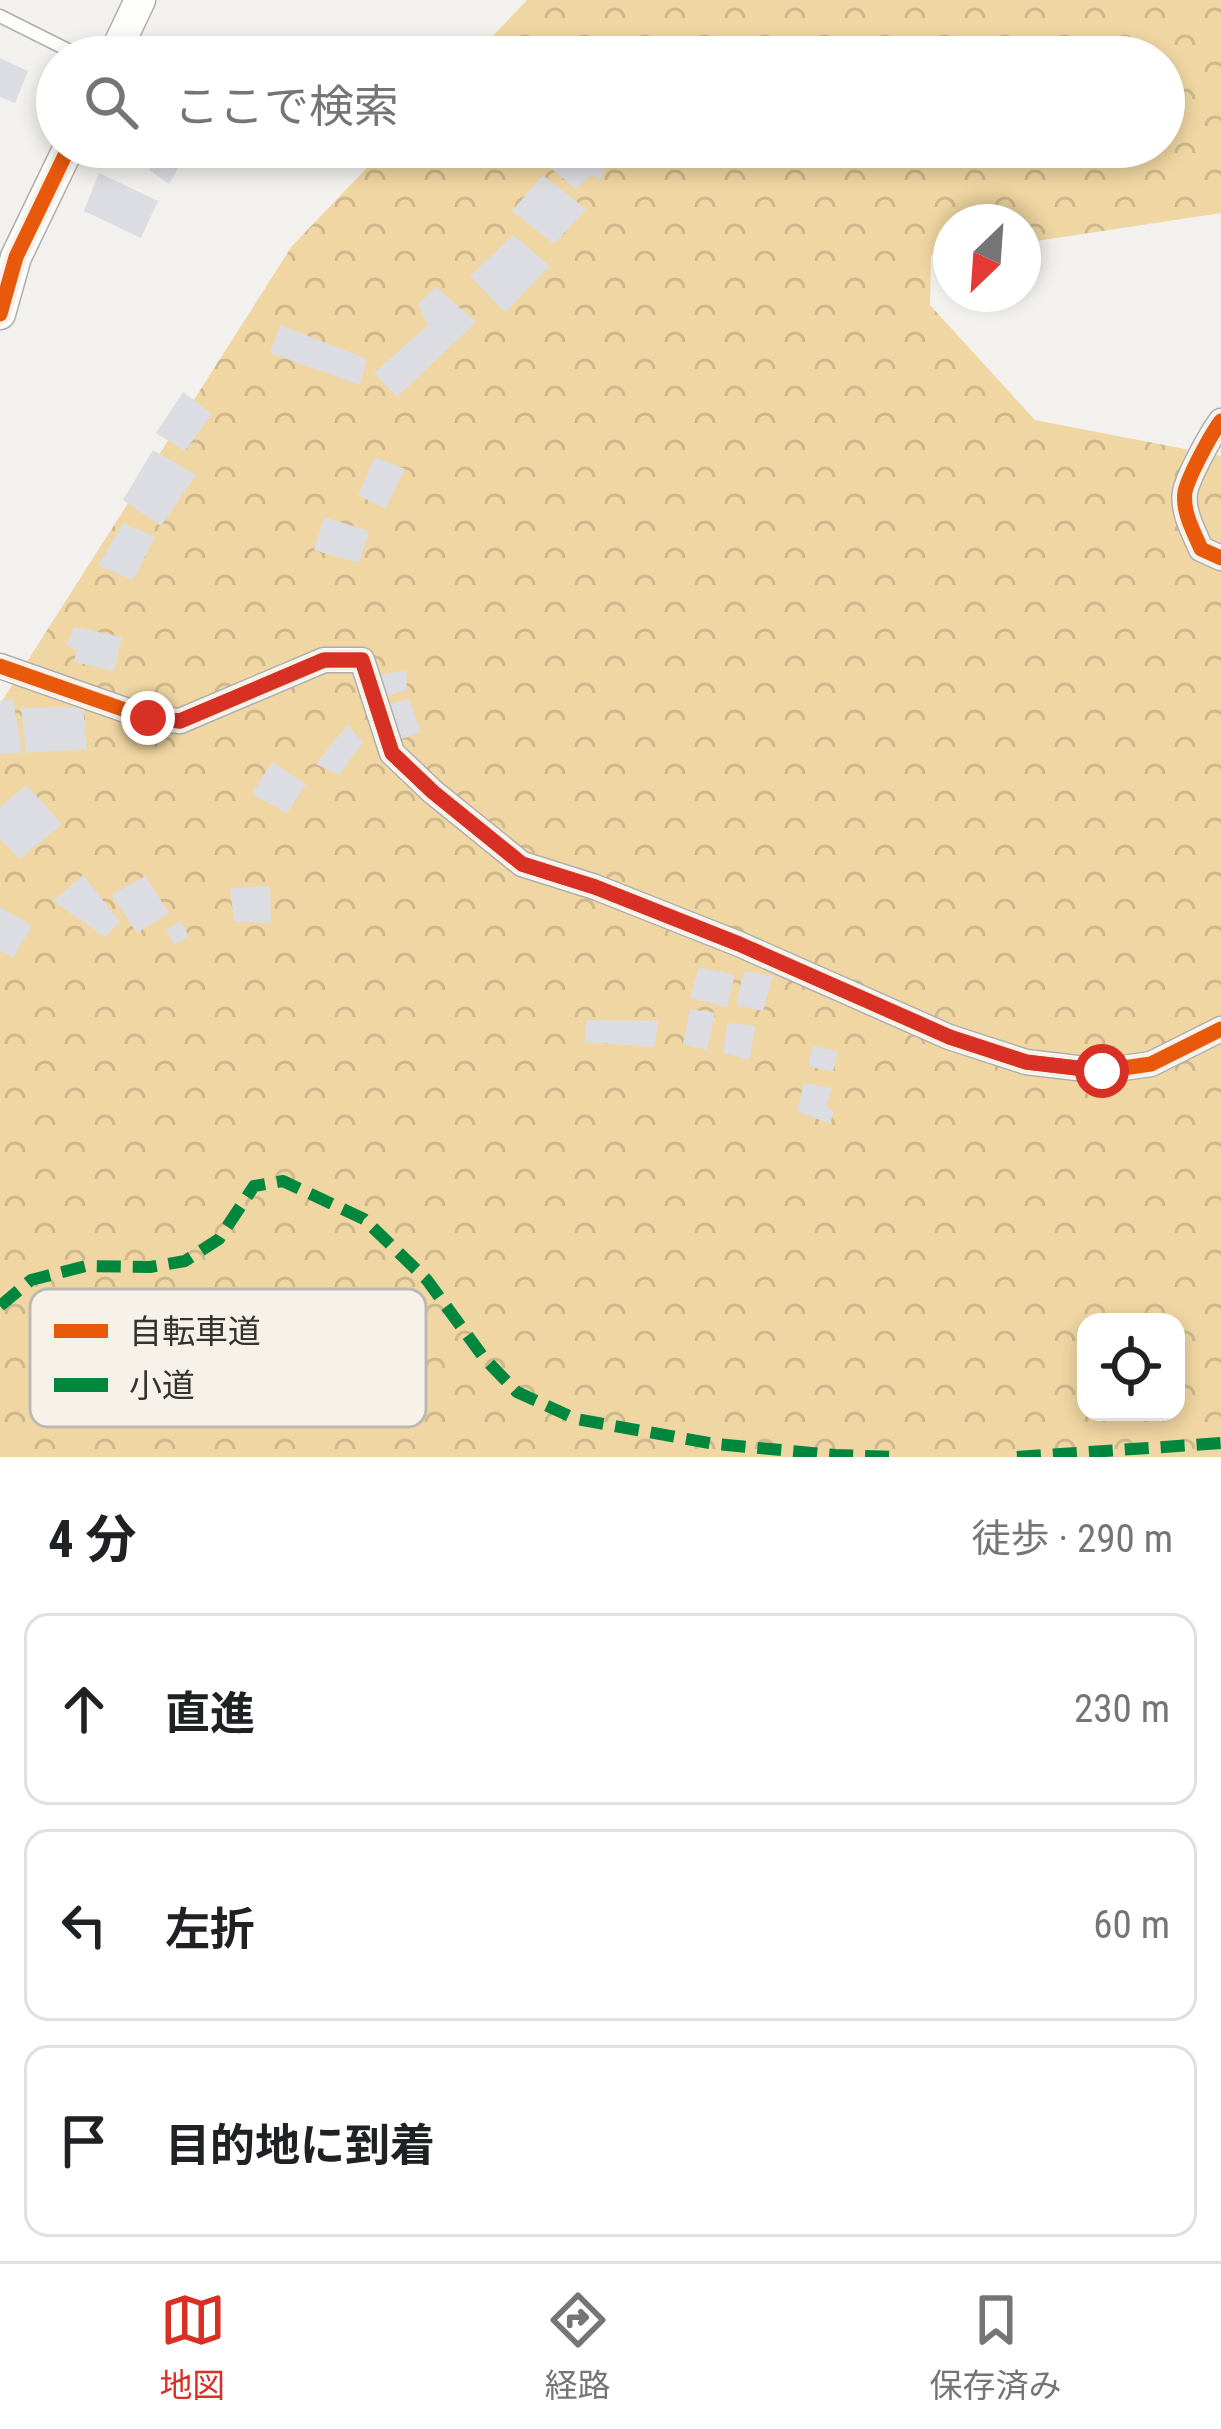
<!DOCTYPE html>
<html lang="ja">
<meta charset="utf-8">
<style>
body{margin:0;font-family:"Roboto Condensed","Noto Sans JP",sans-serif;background:#f6f6f6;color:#202124}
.controls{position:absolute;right:36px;bottom:36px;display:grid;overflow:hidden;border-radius:24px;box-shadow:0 6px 18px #0003}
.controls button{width:108px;height:108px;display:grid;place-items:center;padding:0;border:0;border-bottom:3px solid #e0e0e0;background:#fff;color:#202124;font:60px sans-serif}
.compass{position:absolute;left:933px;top:204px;width:108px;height:108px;border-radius:50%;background:#fff;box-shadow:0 6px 18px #0003;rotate:205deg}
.stop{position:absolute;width:36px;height:36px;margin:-27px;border:9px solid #d93025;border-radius:50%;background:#fff}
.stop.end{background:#d93025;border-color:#fff;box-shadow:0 3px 12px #0008}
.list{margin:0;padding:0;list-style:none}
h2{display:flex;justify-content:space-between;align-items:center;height:156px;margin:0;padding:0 48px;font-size:51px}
h2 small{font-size:39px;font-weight:400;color:#757577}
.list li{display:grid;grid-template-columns:78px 1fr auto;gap:36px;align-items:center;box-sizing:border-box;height:192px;margin:0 24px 24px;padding:0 24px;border:3px solid #e0e0e0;border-radius:24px}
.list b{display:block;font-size:45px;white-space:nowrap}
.list em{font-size:39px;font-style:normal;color:#757577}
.icon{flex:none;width:66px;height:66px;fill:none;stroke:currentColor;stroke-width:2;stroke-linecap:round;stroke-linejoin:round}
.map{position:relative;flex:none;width:1221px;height:1457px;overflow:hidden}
.search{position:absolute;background:#fff;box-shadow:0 6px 18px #0003;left:36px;right:36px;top:36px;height:132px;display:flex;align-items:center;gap:30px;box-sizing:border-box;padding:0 42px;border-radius:66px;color:#757577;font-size:45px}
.sheet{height:804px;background:#fff}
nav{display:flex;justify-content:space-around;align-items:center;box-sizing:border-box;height:168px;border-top:3px solid #e0e0e0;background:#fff;font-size:33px;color:#757577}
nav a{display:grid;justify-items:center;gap:6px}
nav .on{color:#d93025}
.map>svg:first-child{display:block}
</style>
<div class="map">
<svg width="1221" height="1457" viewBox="0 0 1221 1457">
<defs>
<pattern id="forest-crowns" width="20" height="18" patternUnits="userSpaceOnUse" patternTransform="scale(3)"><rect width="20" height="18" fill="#f0d6a2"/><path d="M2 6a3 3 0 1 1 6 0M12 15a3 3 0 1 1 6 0" fill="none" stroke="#ceb88c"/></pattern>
</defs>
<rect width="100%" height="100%" fill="#f3f1ed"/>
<!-- forest -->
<path fill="url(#forest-crowns)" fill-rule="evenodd" d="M527 0H1221V213L1023 243V222H951V252L931 255 930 305 1035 420 1221 456V1457H0V704L292 246 387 147H1164V57H473ZM1086 1322H1176V1412H1086Z"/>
<!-- building -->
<path fill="#dbdde2" d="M0 58 28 71 15 103 0 97Z
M164 147 184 158 169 184 149 170Z
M566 147H585L609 160 600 180 591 175 576 189 550 168Z
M99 173 158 201 141 238 84 211Z
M543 175 586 209 554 244 512 211Z
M513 235 550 266 505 312 470 276Z
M436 287 476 322 397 397 374 373 428 325 418 304Z
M280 325 367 359 360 385 270 353Z
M183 392 212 414 185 451 156 433Z
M153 450 196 475 161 526 123 500Z
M375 457 405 469 385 509 358 495Z
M324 517 369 531 359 563 314 550Z
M123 523 155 537 133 580 98 566Z
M74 627 122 637 114 671 74 662 77 650 66 645Z
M406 670 407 690 380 698 377 676Z
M13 699 22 753 0 754V701Z
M409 699 421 732 396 741 388 705Z
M83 707 87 749 26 753 21 708Z
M347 725 363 742 339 775 316 764Z
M272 762 306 784 287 813 252 794Z
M26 785 62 824 20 859 0 839V807Z
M83 875 120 922 105 937 53 901Z
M145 876 169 913 137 933 111 895Z
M270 886 271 923 234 922 230 888Z
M0 907 32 926 13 958 0 951Z
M180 921 189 936 174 945 166 930Z
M699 967 735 975 727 1007 690 998Z
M744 971 773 976 763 1011 736 1005Z
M690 1009 715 1013 707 1050 683 1044Z
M587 1020 658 1021 655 1047 584 1042Z
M727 1023 756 1026 749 1060 723 1053Z
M812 1046 838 1051 833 1072 808 1066Z
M804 1083 832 1088 826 1106 834 1112 830 1124 797 1111Z"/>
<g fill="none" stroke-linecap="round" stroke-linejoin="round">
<!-- service casing -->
<g stroke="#afaeab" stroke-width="15">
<path id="service" d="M0 16 82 57"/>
</g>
<!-- minor casing -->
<g stroke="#afaeab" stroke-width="27">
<path id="minor" d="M1221 421C1211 434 1188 477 1185 492 1182 512 1194 532 1201 549L1221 558
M0 666 148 718 180 721 324 660H362L392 753 433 792 522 864 595 887 739 944 949 1037 1026 1062 1102 1071 1151 1064 1221 1029"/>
</g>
<!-- tertiary casing -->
<g stroke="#afaeab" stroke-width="33">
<path id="tertiary" d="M113 57 140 0
M0 314 16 257 69 147"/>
</g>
<!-- service -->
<use href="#service" stroke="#fdfdfc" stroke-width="12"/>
<!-- minor -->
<use href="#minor" stroke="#fdfdfc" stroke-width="24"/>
<!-- tertiary -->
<use href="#tertiary" stroke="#fdfdfc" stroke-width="30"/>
<!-- quiet -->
<path stroke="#00873e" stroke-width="12" stroke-dasharray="24 12" stroke-linecap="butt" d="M0 1306 31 1280 86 1266 150 1267 185 1261 219 1239 254 1186 283 1181 364 1219 427 1280 484 1358 517 1392 576 1419 715 1444 835 1455 900 1457
M1017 1457 1221 1443"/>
<!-- cycleway casing -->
<g stroke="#f6f2ea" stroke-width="22">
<path id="cycleway" d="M0 314 16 257 69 147
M1221 421C1211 434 1188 477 1185 492 1182 512 1194 532 1201 549L1221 558
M0 666 148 718 180 721 324 660H362L392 753 433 792 522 864 595 887 739 944 949 1037 1026 1062 1102 1071 1151 1064 1221 1029"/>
</g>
<!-- cycleway -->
<use href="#cycleway" stroke="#e8590c" stroke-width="15"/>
</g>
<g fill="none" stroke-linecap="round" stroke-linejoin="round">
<!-- route -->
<path stroke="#d93025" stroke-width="15" d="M148 718 180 721 324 660H362L392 753 433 792 522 864 595 887 739 944 950 1037 1026 1062 1102 1071"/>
</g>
<!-- legend -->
<rect x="30" y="1289" width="396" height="138" rx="18" fill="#f6f2ea" stroke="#bcb9b2" stroke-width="3"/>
<rect x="54" y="1324" width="54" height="14" fill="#e8590c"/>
<rect x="54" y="1378" width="54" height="14" fill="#00873e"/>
<g font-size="33" fill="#353330">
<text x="129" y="1343">自転車道</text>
<text x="129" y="1397">小道</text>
</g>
</svg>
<div class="controls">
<button><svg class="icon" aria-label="locate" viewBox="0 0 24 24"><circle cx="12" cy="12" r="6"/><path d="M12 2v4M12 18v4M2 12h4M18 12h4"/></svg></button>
</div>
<svg class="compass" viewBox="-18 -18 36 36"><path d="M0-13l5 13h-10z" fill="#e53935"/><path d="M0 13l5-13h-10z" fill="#757577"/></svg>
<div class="stop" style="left:1102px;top:1071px"></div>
<div class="stop end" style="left:148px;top:718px"></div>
<div class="search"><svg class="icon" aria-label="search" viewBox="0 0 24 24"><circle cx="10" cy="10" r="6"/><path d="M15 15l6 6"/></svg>ここで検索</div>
</div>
<section class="sheet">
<h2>4 分<small>徒歩 · 290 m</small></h2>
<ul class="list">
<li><svg class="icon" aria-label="ahead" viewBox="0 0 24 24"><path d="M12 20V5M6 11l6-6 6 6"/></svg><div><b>直進</b></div><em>230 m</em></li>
<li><svg class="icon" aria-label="left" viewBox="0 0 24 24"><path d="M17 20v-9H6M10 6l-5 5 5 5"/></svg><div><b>左折</b></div><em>60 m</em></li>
<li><svg class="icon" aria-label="arrive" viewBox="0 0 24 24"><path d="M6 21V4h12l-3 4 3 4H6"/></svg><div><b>目的地に到着</b></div></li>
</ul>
</section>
<nav>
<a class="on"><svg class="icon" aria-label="map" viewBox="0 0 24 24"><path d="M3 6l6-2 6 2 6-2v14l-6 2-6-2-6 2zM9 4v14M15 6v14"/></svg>地図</a>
<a><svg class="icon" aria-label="directions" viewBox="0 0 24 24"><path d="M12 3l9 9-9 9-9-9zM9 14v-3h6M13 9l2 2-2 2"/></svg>経路</a>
<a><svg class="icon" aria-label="saved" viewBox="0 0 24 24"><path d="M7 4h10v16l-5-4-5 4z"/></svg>保存済み</a>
</nav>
